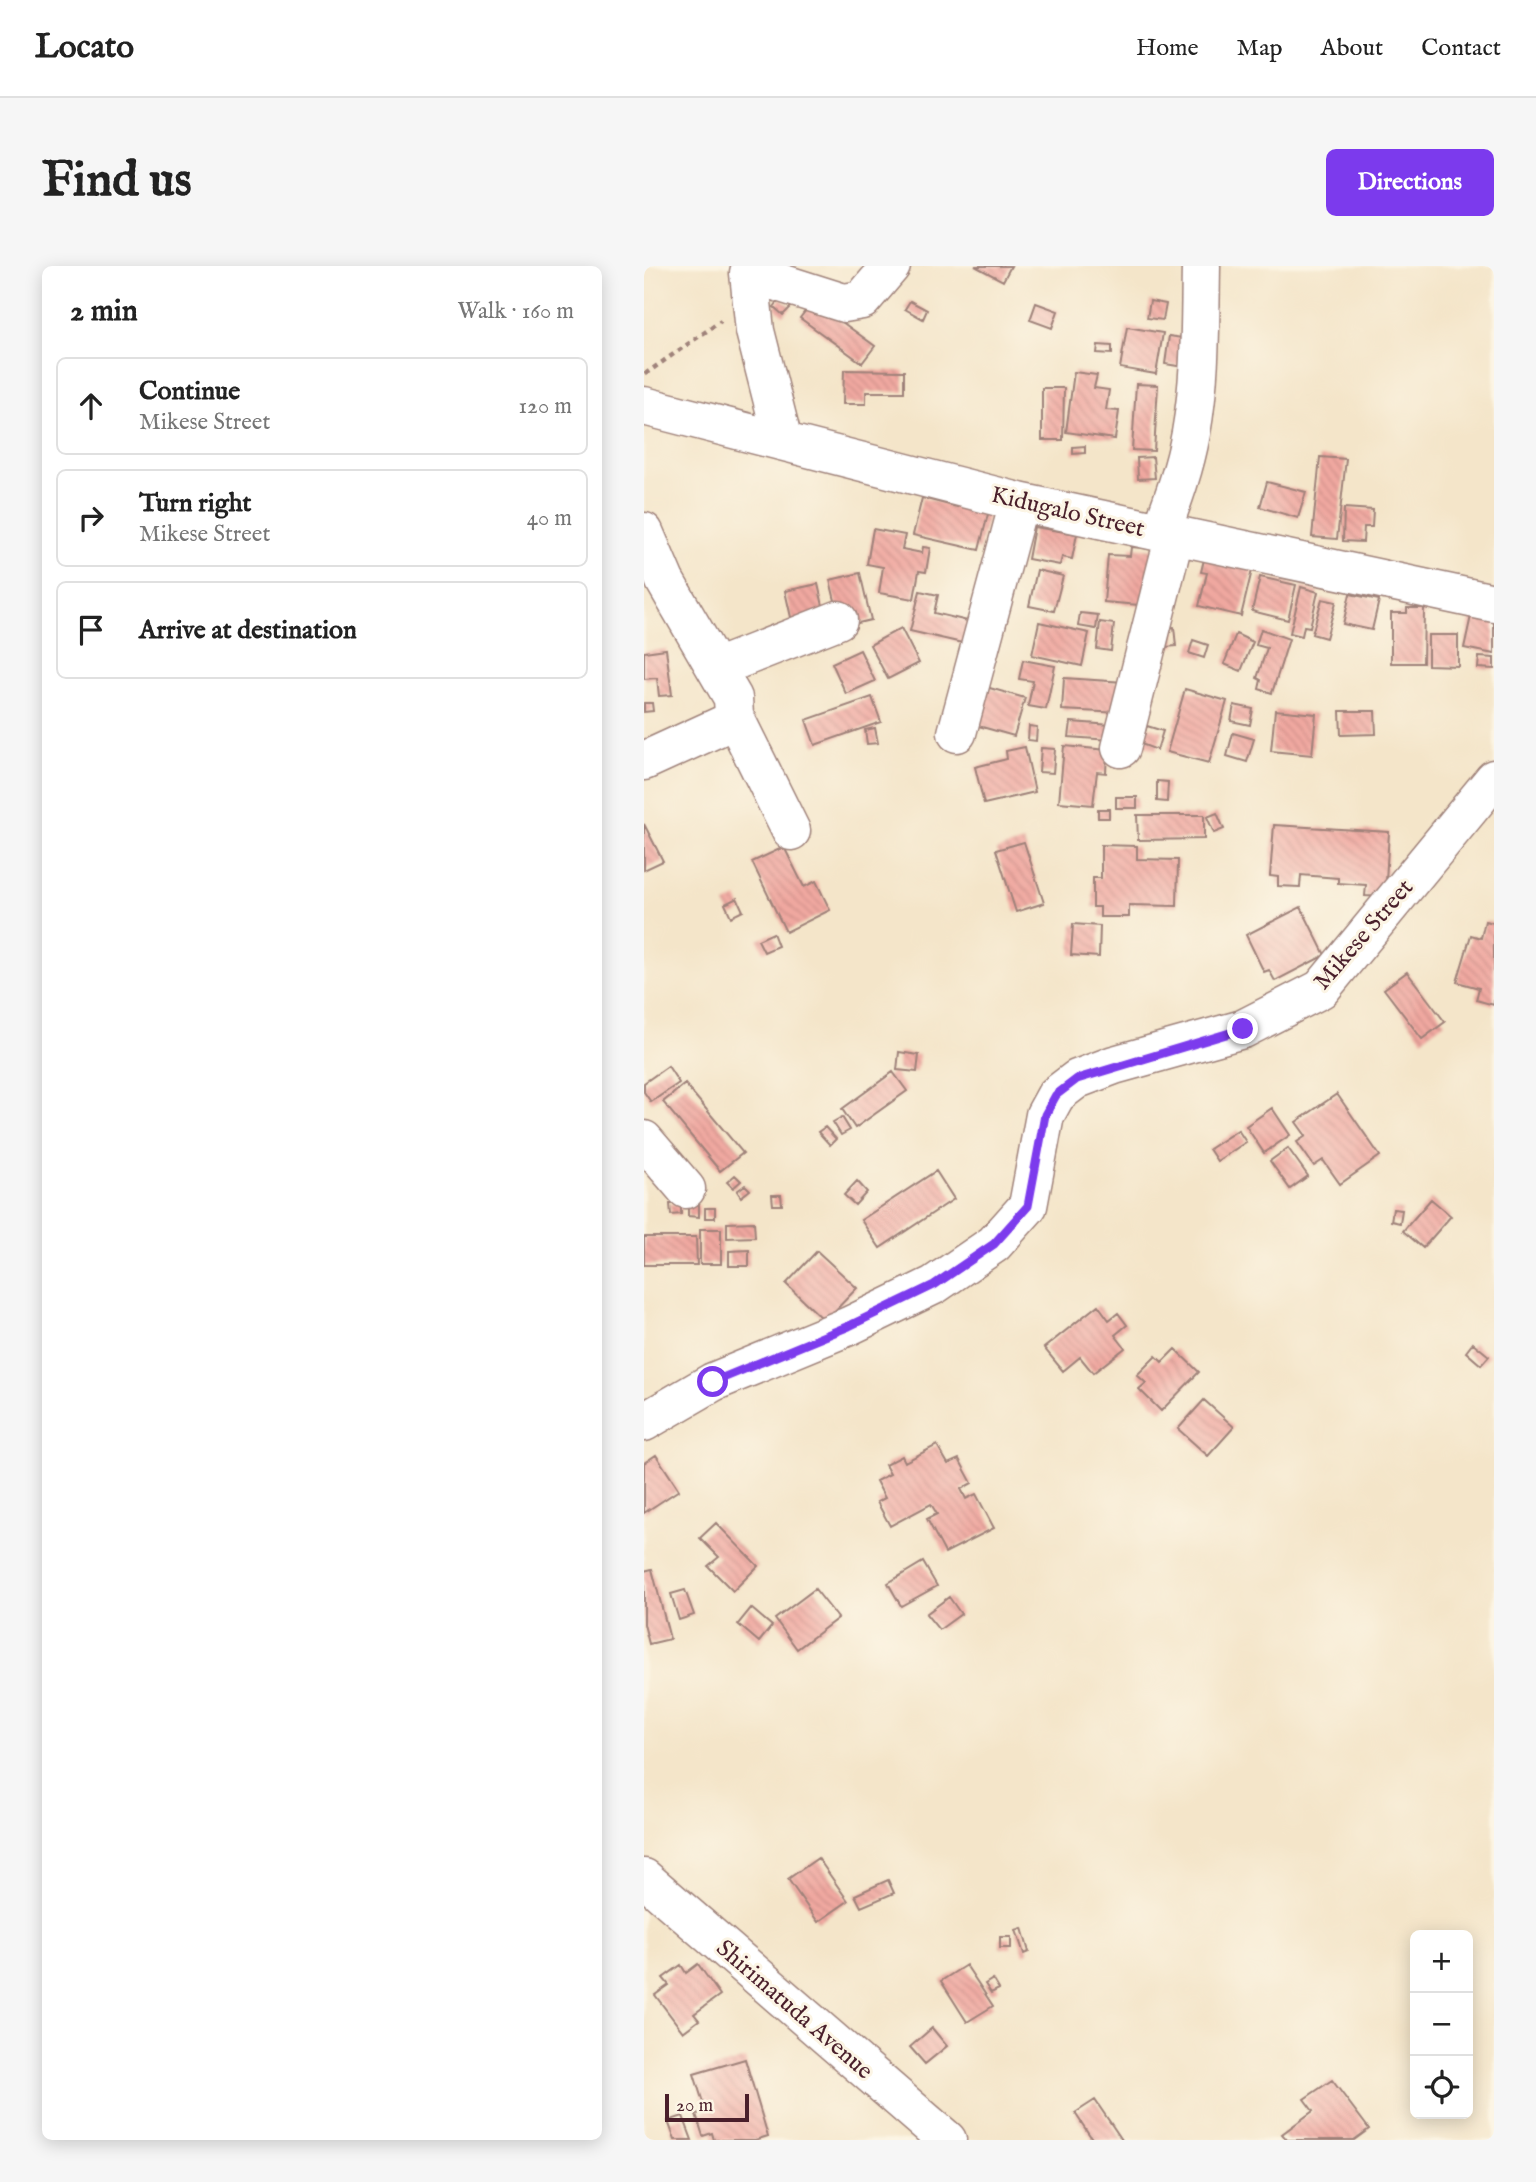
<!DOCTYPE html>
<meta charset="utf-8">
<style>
body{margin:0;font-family:"IM FELL English",serif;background:#f6f6f6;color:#222}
.controls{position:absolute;right:21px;bottom:21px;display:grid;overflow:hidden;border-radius:10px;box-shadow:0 4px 18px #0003}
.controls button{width:63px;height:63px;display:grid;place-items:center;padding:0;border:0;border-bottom:2px solid #e0e0e0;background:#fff;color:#222;font:35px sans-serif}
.scale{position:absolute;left:21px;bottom:18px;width:84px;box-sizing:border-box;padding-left:7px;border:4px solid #4a1f2b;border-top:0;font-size:19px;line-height:24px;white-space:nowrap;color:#4a1f2b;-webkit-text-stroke:5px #fcf5e5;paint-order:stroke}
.stop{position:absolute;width:21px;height:21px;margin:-16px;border:5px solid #7c3aed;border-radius:50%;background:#fff}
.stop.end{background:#7c3aed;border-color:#fff;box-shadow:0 2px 7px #0008}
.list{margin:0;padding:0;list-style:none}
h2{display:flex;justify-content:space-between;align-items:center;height:91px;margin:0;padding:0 28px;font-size:30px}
h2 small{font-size:23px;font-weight:400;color:#767676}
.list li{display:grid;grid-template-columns:46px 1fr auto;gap:21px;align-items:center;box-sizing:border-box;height:98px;margin:0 14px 14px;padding:0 14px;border:2px solid #e0e0e0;border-radius:10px}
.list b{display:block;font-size:26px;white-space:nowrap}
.list p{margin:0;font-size:23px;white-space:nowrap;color:#767676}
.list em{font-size:23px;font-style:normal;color:#767676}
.icon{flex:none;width:38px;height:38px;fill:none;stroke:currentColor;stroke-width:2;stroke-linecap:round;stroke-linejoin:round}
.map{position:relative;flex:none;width:850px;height:1874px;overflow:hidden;border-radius:10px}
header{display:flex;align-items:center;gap:42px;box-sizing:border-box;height:98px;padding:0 35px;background:#fff;border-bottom:2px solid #e0e0e0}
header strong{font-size:33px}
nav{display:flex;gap:38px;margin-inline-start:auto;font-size:24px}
.intro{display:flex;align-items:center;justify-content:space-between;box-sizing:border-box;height:168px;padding:0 42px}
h1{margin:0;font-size:49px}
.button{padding:18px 32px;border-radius:10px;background:#7c3aed;color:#fff;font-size:24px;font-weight:700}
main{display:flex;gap:42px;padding:0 42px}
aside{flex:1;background:#fff;border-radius:10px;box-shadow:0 4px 18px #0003}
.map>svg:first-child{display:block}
</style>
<header>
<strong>Locato</strong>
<nav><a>Home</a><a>Map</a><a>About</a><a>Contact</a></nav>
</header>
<div class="intro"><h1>Find us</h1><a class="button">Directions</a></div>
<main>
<aside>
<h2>2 min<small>Walk · 160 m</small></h2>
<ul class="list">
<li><svg class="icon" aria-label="ahead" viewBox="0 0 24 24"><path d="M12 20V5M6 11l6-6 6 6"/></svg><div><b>Continue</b><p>Mikese Street</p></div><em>120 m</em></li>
<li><svg class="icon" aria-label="right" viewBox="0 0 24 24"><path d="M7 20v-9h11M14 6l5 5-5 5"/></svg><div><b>Turn right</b><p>Mikese Street</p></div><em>40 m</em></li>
<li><svg class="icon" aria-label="arrive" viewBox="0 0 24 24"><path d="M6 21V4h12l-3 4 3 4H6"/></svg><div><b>Arrive at destination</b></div></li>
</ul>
</aside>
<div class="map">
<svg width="850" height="1874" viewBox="0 0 850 1874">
<defs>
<pattern id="building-back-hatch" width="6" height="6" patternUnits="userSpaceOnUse" patternTransform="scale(1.75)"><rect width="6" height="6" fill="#f0a8a0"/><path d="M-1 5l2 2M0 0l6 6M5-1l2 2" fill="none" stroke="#cf908a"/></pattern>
</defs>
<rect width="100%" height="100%" fill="#fcf5e5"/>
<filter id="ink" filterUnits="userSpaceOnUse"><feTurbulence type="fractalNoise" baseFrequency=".0143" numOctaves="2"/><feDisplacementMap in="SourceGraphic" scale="14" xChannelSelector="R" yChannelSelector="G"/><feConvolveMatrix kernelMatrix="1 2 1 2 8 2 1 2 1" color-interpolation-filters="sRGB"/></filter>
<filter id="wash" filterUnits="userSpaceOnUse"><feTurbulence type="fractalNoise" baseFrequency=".00686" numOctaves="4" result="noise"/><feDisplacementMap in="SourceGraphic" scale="28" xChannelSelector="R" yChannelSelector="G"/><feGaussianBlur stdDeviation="1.57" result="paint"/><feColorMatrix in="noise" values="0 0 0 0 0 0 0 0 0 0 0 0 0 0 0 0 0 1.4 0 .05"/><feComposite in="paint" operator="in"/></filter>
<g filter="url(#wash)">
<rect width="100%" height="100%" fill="#f4e5c9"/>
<g id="blocks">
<!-- building -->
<path fill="url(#building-back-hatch)" d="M331 0H367L359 15Z
M137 32 147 41 139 49 130 41Z
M169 35 231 80 218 97 156 52Z
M266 35 283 44 279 53 261 43Z
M506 35 522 38 519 54 503 52Z
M392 37 414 45 408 62 386 54Z
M483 61 519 67 512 108 476 102Z
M525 70 545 73 540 101 521 98Z
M454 79 468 80V88L453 87Z
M200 104 260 105V126H222V138H199Z
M430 106 453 109 450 122 465 124 462 144 475 145 471 173 422 166Z
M492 118 514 119 510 185 488 184Z
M398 122H420L419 174H398Z
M441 180V187L429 188V181Z
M509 191 511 212 494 213 493 192Z
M676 191 702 193 693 273 668 271Z
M623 216 662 226 654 252 616 241Z
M278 232 313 241 314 232 346 240 335 284 269 269Z
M700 242 729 244 728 261H720L719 276 699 275Z
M390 261 433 268 428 293 418 291 416 299 384 293Z
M229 263 261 269 258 283 278 287 279 281 286 282 282 306 275 305 270 333 235 327 239 301 223 298Z
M487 281 511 283 507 340 460 336 464 289 486 290Z
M562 285 610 296 597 350 555 340 563 307 557 306Z
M393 304 419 310 410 345 385 340Z
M216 307 227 354 210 358 194 347 186 314Z
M616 311 652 319 644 354 608 345Z
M174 318 182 353 149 360 141 325Z
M657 321 674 326 666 361 660 360 658 370 646 367Z
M276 325 294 329 290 347 332 357 327 379 266 365Z
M706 328 735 334 728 364 699 358Z
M678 333 692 336 682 372 668 368Z
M763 342H780L779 397H747V347H763Z
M436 347 454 349 452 363 434 360Z
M827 350 850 355V388L820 382Z
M395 356 445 367 438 400 388 389Z
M456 356 470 358 467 385 453 383Z
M530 361 532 380 522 381 520 362Z
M257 362 275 397 244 413 226 379Z
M617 363 645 373 628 427 615 423 617 414 613 412 623 382 612 379Z
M592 368 609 376 597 405 580 398Z
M784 369H814V400L784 399Z
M549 374 564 379 560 392 545 387Z
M22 383 28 429 15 430 13 412 0 413V386Z
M216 384 231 415 202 428 188 397Z
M835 391 850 392V403L834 402Z
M379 394 411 400 402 443 384 440 389 415 375 413Z
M420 412 480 416 477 447 418 444Z
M335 419 381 432 370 470 324 457Z
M541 423 583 435 565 497 523 486Z
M228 431 237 456 171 479 162 454Z
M0 437H8L9 445 0 446Z
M590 439 609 443 606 459 587 455Z
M631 444 672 448 668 489 627 485Z
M696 445H731L732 468 697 469Z
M427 456 467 459 466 474 425 471Z
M385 460 393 461 392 475 384 474Z
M503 460 519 465 513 484 497 478Z
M231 462 234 477 223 478 221 464Z
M589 467 610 473 603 496 583 490Z
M420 480 463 484 462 507 453 506 449 539 415 536Z
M381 481 391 526 340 538 331 501 363 493 362 485Z
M397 482 411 483 409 507 395 506Z
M513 515 524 516 523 536 513 535Z
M472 531H493V542H472Z
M454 543H465V552H454Z
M573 547 580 563 570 567 563 551Z
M493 549H560V573L494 574Z
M0 558 19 595 0 604Z
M630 559 745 566 741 631 721 630 722 619 694 617V612L657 609 656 621 634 620V611L626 610Z
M380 576 400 637 372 646 352 584Z
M457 579 493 580V593L534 594 533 640 485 639V651H456V641H449V612H457Z
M140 581 160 621 172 615 186 644 142 666 108 596Z
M93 632 99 645 87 651 81 638Z
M657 641 681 689 631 715 625 704 620 706 602 669Z
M841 655 850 657V739L832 734 835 722 813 716 827 669 837 672Z
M429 658 456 660 455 691 427 689Z
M129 667 134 680 120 686 114 674Z
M763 706 801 756 778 773 740 723Z
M255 786 275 789 273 806 253 804Z
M24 800 35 817 7 836 0 826V817Z
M249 806 263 825 211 862 198 843Z
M41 818 99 887 76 905 19 836Z
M693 828 736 890 696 918 679 894 670 900 653 876 662 870 652 856Z
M628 842 646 869 620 887 602 860Z
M198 851 206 864 197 869 189 856Z
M181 861 192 873 186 879 174 866Z
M594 864 602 876 573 895 565 883Z
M644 882 664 910 646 923 626 895Z
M292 905 310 933 236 982 217 954Z
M91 909 97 915 89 922 83 916Z
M213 915 223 926 211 939 200 929Z
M101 919 106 924 97 931 93 925Z
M128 929H137L138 939H129Z
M787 933 807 950 779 982 759 965Z
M26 938H37V948L27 949Z
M44 939H55V951L44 950Z
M61 942H71V952H61Z
M749 943 758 944 756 957 747 955Z
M110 956 111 971 83 972V957Z
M56 963H77V998H56Z
M0 971H52L53 999H0Z
M105 984V1000H85V985Z
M173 985 213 1022 181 1055 142 1018Z
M454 1039 465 1054 474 1047 483 1059 471 1069 481 1082 449 1107 436 1091 419 1105 400 1082Z
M829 1077 845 1090 837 1099 822 1086Z
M531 1083 555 1106 517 1145 495 1123 502 1117 493 1109 512 1090 518 1096Z
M560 1134 590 1161 564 1190 534 1163Z
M293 1179 304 1198 315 1193 328 1217 317 1223 322 1233 332 1228 350 1262 301 1287 283 1253 293 1248 287 1238 246 1260 233 1236 241 1232 232 1215 246 1208 241 1199 258 1190 261 1196Z
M12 1189 35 1224 0 1247V1197Z
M72 1257 114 1300 89 1325 64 1300 75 1291 56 1272Z
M279 1296 293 1320 257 1340 244 1317Z
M8 1303 26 1373 5 1378 0 1358V1305Z
M171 1323 194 1352 153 1383 131 1353Z
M41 1324 50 1349 35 1354 27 1328Z
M305 1331 317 1348 295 1364 282 1348Z
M107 1342 128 1360 115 1376 94 1358Z
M174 1592 204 1635 174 1656 144 1613Z
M244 1614 250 1627 217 1641 211 1629Z
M378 1662 385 1686 380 1688 372 1664Z
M356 1671H367V1682H356Z
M54 1698 76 1729 50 1748 55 1754 39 1766 11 1729 25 1719 19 1712 37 1699 42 1707Z
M322 1699 349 1740 323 1756 297 1715Z
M349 1713 355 1723 347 1727 341 1718Z
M288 1762 303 1780 281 1798 266 1781Z
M101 1793 124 1870 111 1874H70L68 1867 59 1870 52 1848 62 1846 50 1808Z
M688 1814 725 1863 710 1874H643L638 1868 669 1845 660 1833Z
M451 1834 478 1874H449L431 1847Z
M39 1850 48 1874H31L24 1855Z"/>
</g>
</g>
<g filter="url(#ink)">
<use href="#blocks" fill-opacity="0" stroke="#9f827a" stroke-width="2"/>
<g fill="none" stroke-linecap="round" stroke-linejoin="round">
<!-- minor casing -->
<g stroke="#9f827a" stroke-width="41">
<path id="minor" d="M107 0 105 7 111 65 139 175
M105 7 200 37 218 34 247 0
M0 140 375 236 850 337
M0 266 21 315 89 432 90 450 81 458 0 495
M517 266C529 234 541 201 547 167 557 112 556 56 557 0
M72 402 194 354
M90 450 147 565
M313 467 375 236
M477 482 531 268
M0 874 42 923
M0 1156 69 1116 205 1060 290 1019 350 978 384 940 401 849 412 829 433 813 470 799 599 763 677 723 850 513
M0 1612 303 1874"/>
</g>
<!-- path -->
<path stroke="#9f827a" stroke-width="4.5" stroke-dasharray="5 5" stroke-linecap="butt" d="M1 108 77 55"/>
<!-- minor -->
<use href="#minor" stroke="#fff" stroke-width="38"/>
</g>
</g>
<g fill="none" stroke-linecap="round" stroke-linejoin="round" filter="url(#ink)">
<!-- route -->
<path stroke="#7c3aed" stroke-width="9" d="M69 1116 205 1060 290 1019 350 978 384 940 401 849 412 829 433 813 599 763"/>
</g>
<g text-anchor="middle" stroke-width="6" stroke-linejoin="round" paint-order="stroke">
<!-- street labels -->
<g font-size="24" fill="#4a1f2b" stroke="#fcf5e5">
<text transform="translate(424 245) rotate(13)" y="8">Kidugalo Street</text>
<text transform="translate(719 668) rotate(-49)" y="8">Mikese Street</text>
<text transform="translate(151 1743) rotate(41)" y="8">Shirimatuda Avenue</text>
</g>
</g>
</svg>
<div class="controls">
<button>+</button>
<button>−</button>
<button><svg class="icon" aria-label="locate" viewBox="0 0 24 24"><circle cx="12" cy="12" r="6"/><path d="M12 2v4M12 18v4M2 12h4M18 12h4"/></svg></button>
</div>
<div class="scale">20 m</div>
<div class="stop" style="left:69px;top:1116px"></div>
<div class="stop end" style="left:599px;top:763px"></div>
</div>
</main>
